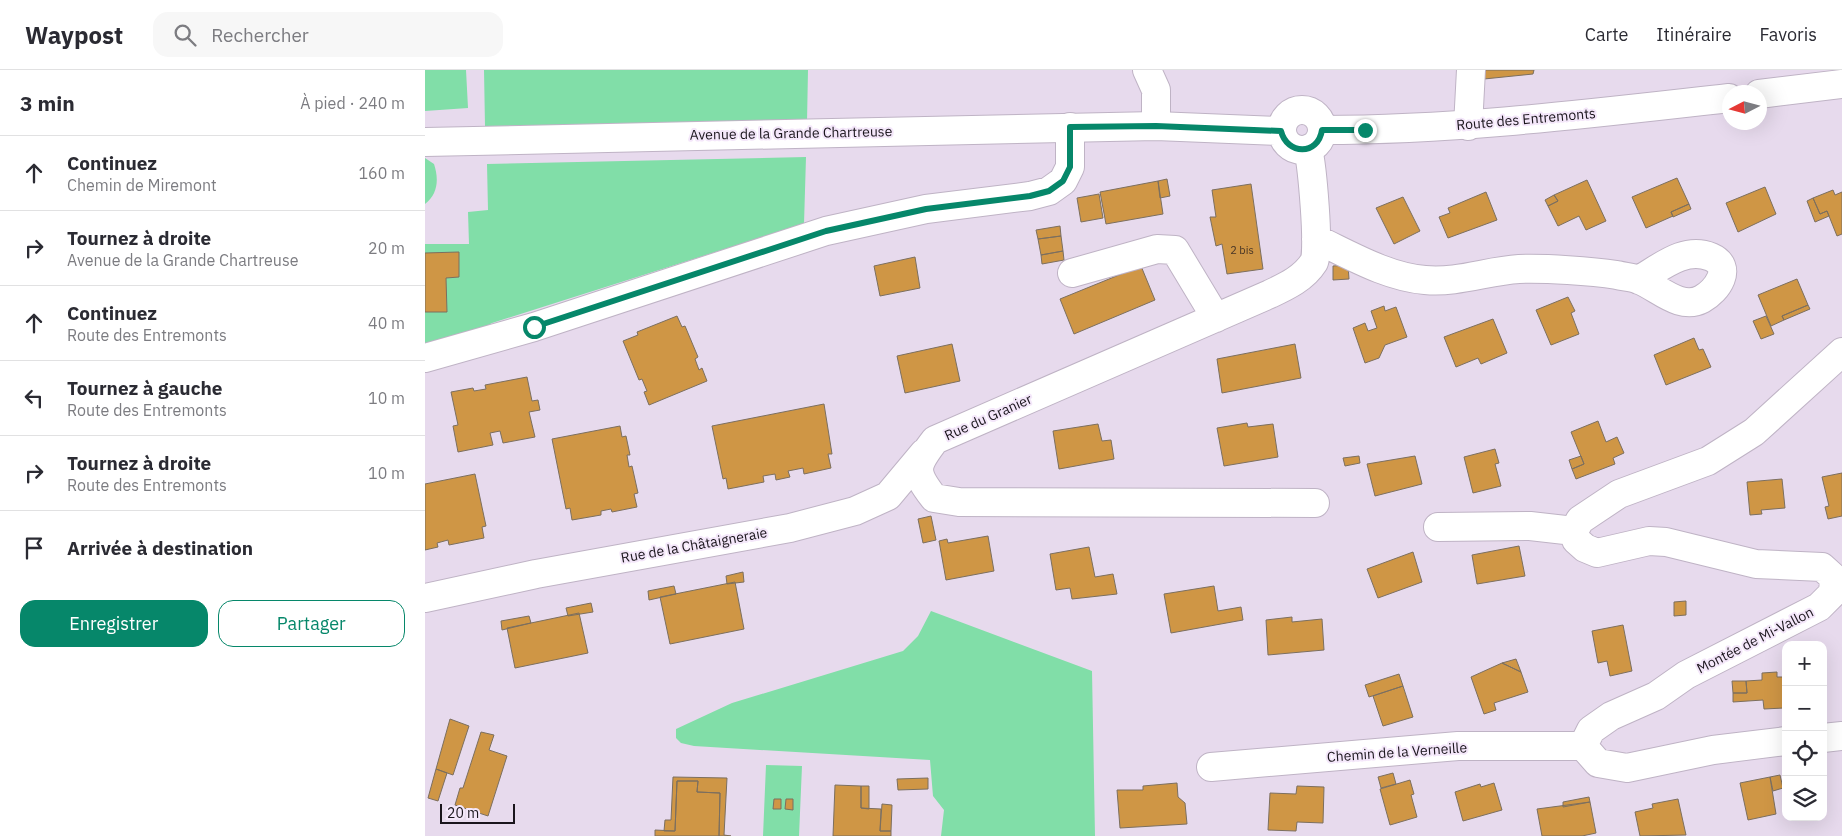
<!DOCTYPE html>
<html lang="fr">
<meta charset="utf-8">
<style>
body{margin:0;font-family:"IBM Plex Sans",sans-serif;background:#f7f7f7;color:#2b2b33}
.controls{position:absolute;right:15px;bottom:15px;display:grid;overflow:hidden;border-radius:10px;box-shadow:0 5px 20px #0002}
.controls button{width:45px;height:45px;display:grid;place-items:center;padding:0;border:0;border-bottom:1px solid #e1e1e2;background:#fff;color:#2b2b33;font:25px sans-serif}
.compass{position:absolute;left:1297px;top:15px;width:45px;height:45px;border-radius:50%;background:#fff;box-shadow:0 5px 20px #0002;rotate:264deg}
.scale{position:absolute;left:15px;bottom:12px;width:75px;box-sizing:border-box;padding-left:5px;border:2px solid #1a151c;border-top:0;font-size:14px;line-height:18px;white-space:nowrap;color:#1a151c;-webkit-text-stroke:4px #f4e7fa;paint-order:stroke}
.stop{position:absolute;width:15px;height:15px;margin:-11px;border:4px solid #06876a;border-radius:50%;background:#fff}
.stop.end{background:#06876a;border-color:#fff;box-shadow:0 1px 5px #0008}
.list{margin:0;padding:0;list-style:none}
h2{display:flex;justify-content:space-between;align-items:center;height:65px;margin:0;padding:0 20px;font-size:21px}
h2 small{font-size:16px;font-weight:400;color:#7c7c81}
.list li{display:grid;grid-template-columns:32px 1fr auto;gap:15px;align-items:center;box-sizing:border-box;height:75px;padding:0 20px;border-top:1px solid #e1e1e2}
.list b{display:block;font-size:19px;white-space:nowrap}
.list p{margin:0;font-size:16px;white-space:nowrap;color:#7c7c81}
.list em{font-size:16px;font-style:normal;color:#7c7c81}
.actions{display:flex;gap:10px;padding:15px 20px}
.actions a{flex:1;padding:11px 0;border:1px solid #06876a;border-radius:15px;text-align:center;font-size:18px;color:#06876a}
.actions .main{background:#06876a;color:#fff}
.icon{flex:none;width:28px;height:28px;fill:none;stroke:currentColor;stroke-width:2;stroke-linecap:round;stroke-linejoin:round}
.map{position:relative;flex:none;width:1417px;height:766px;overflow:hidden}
header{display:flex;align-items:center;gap:30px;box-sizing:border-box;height:70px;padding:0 25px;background:#fff;border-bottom:1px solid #e1e1e2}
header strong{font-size:24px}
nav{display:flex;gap:28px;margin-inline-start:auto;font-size:18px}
.search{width:350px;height:45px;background:#f7f7f7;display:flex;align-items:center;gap:12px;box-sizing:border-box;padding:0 18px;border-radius:15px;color:#7c7c81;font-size:19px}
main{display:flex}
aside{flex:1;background:#fff}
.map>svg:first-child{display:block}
</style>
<header>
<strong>Waypost</strong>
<div class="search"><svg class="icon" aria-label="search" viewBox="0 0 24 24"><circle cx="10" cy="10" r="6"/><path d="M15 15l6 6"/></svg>Rechercher</div>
<nav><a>Carte</a><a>Itinéraire</a><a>Favoris</a></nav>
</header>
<main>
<aside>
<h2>3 min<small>À pied · 240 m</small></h2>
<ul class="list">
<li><svg class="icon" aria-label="ahead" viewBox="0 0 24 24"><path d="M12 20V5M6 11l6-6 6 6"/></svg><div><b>Continuez</b><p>Chemin de Miremont</p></div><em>160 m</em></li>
<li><svg class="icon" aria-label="right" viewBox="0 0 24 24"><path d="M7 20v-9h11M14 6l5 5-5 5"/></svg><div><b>Tournez à droite</b><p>Avenue de la Grande Chartreuse</p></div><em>20 m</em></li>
<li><svg class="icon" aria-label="ahead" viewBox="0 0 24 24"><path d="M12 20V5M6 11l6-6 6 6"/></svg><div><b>Continuez</b><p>Route des Entremonts</p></div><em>40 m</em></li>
<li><svg class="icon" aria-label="left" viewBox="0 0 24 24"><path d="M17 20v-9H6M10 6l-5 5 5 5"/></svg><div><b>Tournez à gauche</b><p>Route des Entremonts</p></div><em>10 m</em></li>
<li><svg class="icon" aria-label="right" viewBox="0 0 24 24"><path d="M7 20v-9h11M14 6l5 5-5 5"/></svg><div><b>Tournez à droite</b><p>Route des Entremonts</p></div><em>10 m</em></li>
<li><svg class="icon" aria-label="arrive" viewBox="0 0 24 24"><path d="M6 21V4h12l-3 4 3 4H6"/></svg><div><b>Arrivée à destination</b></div></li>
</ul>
<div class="actions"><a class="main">Enregistrer</a><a>Partager</a></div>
</aside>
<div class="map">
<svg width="1417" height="766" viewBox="0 0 1417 766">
<rect width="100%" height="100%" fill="#e7daed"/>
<!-- green -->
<path fill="#81dea8" d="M0 0H41L43 38 0 41Z
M59 0H383L382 52 60 56Z
M381 87 379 154 67 253 43 266 0 280V174H44L43 142 63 140 62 94Z
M0 88 9 94C14 109 13 124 0 134Z
M506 541 667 601 670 766H516L519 740 508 726 505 690 269 676 256 673 251 668V659L307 633 478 581 493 566Z
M341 695 377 696 374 766H338Z"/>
<!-- building -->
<path fill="#cf9645" stroke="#7c6f5f" d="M1059 0H1109L1108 4 1059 9Z
M1252 108 1264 134 1246 142 1248 146 1221 158 1207 127Z
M742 109 745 126 735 128 733 111Z
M1162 110 1181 151 1161 160 1154 146 1133 156 1123 136 1133 131 1129 125Z
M733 111 738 144 681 154 675 122Z
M826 114 838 199 802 204 797 174 791 176 785 147H791L787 120Z
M1340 117 1351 144 1313 162 1301 133Z
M1408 120 1410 125 1417 122V164L1412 166 1402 141 1395 144 1388 128Z
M1061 122 1072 150 1023 168 1014 147 1025 143 1023 138Z
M674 124 678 148 656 152 652 128Z
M1129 125 1133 131 1123 136 1120 130Z
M978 127 995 161 969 174 951 138Z
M1388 128 1395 144 1402 141 1404 146 1390 152 1382 131Z
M1264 134 1266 139 1248 147 1246 142Z
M635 156 636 166 613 169 611 160Z
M636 166 638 181 616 185 613 169Z
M638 181 639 190 617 194 616 185Z
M34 182V207L21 208 22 242H0V183Z
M490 187 495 218 455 226 449 196Z
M923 195 924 209 908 210V196Z
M716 196 730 230 649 264 635 229Z
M1372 209 1383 235 1357 246 1359 250 1346 256 1333 225Z
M1143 227 1150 241 1146 243 1154 264 1126 275 1111 240Z
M1383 235 1385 239 1359 250 1357 246Z
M959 236 960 241 971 237 982 267 960 275 954 288 940 293 928 258 940 253 943 261 952 258 946 241Z
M252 246 257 257 260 256 273 287 270 289 274 300 277 298 282 311 224 335 219 322 222 321 217 309 214 310 198 271 213 265 212 262Z
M1341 246 1349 264 1336 269 1328 251Z
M1068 249 1082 283 1056 294 1053 288 1031 297 1019 267Z
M1269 268 1274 280 1278 279 1286 297 1241 315 1229 285Z
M527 274 535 311 480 323 472 286Z
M870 274 876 308 797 323 792 289Z
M102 307 107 331 113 330 115 340 104 342 110 367 78 373 75 361 65 363 68 375 33 382 28 356 33 355 26 322 48 318 49 321 61 319 60 315Z
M399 334 407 384H403L406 398 379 404 378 398 363 401 365 407 351 410 350 404 338 406 339 412 303 419 301 408 298 409 287 356Z
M1173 351 1181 372 1192 367 1199 383 1188 388 1190 394 1151 409 1147 399 1159 394 1146 362Z
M822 353 823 357 848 354 853 387 799 396 792 358Z
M673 354 677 371 686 370 689 389 634 399 628 361Z
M195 356 197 367 201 366 205 385H202L204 397 207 396 213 423 209 424 212 437 187 442 186 439 176 441V445L147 450 145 438 141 439 127 369Z
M1070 379 1074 393 1070 394 1076 416 1048 423 1039 387Z
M934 386 935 393 920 396 918 388Z
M990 386 997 414 950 426 942 394Z
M1156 386 1159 394 1147 399 1144 390Z
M1417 403V446L1403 449 1400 437 1404 436 1397 407Z
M50 404 61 456 57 457 59 468 24 475 23 470 12 473 13 477 0 480V414Z
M1357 409 1360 438 1336 440 1337 444 1325 445 1322 412Z
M506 446 511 470 498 473 493 449Z
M563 466 569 501 521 510 514 471 522 469 523 473Z
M1094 476 1100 506 1052 514 1047 485Z
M664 477 670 507 688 504 692 524 647 529 645 518 631 520 625 484Z
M988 482 997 512 953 528 942 499Z
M318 502 319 512 302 514 301 506Z
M310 512 319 559 245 574 235 527Z
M249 516 251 524 224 530 223 521Z
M789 516 793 541 816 537 818 550 746 563 739 524Z
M1261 531V545L1249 546V532Z
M166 533 168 542 143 546 141 538Z
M154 543 163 583 90 598 82 558Z
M104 546 106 553 77 560 76 551Z
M867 547V552L897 549 899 580 843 585 841 550Z
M1198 555 1207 601 1185 606 1182 591 1173 593 1167 561Z
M1091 589 1096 602 1077 593Z
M1077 593 1096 602 1103 622 1069 633 1071 640 1059 644 1046 607Z
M1352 602V607H1361L1359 638 1339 639 1338 630 1308 632V623H1322L1321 611 1337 610V603Z
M974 604 978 616 944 627 940 615Z
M1307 611H1321L1322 623H1308Z
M978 616 988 647 958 656 948 626Z
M25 649 44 656 28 705 11 699Z
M56 662 69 665 64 680 82 686 63 746 30 735 35 718H38Z
M11 699 22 703 13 731 3 728Z
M968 703 971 714 956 718 953 707Z
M1355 705 1358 718 1348 721 1345 707Z
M248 707 302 708 299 765 306 766H294L295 723 272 722 273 711H252L250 761H239L240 750H246Z
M1345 707 1351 744 1323 750 1315 713Z
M503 708V719L473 720 472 709Z
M985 710 989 724 986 725 992 747 965 755 955 719Z
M252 711H273L272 722 295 723 294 766H230V760L250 761Z
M752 713 753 727 760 733 762 754 695 758 692 720H718V716Z
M1069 713 1077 740 1038 751 1030 722 1055 714 1056 717Z
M410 715 436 716V738L456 739 455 761H466V766H408Z
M436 716H444V739L436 738Z
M872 716 899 717 898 753 872 752 871 761 843 760 845 723 871 724Z
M1164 727 1165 732 1138 737V732Z
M349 729H356V739H348Z
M361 729H368V740L360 739Z
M1253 729 1261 765 1215 766 1210 742 1228 738 1227 734Z
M1165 732 1171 763 1157 766H1117L1112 739Z
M457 734 467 735 466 761H455Z"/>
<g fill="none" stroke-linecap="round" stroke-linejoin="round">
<!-- minor casing -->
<g stroke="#bfb3c5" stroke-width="30">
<path id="minor" d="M722 0 731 20V56
M1043 56 1046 0
M883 79C887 95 895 180 889 192 879 208 862 216 845 224L510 370C490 396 488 401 509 428L534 432 890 433
M891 169C925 185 962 207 1000 210 1033 213 1062 201 1094 199 1120 198 1166 201 1192 205 1199 207 1208 207 1214 210 1233 217 1255 241 1277 229 1292 221 1309 197 1286 187 1260 176 1236 197 1214 210
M647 203 732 179 750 180 791 248
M0 288 109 257 401 161 501 139 605 126 624 121 638 111 645 97V57
M1013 457 1105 456 1149 461
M0 528 111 504 365 458 430 441 463 426 499 383
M1398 668 1417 666
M1158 676 1166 660 1186 646 1231 626 1261 605 1394 537 1408 523 1409 508 1397 497 1331 494 1241 472 1224 471 1172 483 1160 478 1151 470 1149 461 1155 450 1194 424 1283 391 1329 362 1417 282
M1158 676 1173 693 1202 698 1288 680 1361 671
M786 697 1033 676H1158"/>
</g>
<!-- major casing -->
<g stroke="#bfb3c5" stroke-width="30">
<path id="major" d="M1334 24 1417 14
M857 60a20 20 0 1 1 40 0a20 20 0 1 1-40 0Z
M897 60C1034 60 1169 43 1304 28
M0 72 731 56 856 61"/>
</g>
<!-- minor -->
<use href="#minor" stroke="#fff" stroke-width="28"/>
<!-- major -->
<use href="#major" stroke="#fff" stroke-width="28"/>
</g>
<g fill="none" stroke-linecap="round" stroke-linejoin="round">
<!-- route -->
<path stroke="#06876a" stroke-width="6" d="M109 257 401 161 501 139 605 126 624 121 638 111 645 97V57L731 56 856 61C862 85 893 86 897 60H940"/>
</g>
<g text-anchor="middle" stroke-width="4" stroke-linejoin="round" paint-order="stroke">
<!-- number labels -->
<g font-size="11" fill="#473526">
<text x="817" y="184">2 bis</text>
</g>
<!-- street labels -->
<g font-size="14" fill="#1a151c" stroke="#f4e7fa">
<text transform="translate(1101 49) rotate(-5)" y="5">Route des Entremonts</text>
<text transform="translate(366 63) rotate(-1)" y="5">Avenue de la Grande Chartreuse</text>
<text transform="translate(563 347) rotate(-24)" y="5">Rue du Granier</text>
<text transform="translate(269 475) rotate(-10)" y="5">Rue de la Châtaigneraie</text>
<text transform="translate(1330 570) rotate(-27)" y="5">Montée de Mi-Vallon</text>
<text transform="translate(972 682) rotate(-4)" y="5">Chemin de la Verneille</text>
</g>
</g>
</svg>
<div class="controls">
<button>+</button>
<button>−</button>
<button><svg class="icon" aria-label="locate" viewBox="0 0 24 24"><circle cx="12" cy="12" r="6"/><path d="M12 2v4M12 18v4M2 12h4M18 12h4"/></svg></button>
<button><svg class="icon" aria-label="layers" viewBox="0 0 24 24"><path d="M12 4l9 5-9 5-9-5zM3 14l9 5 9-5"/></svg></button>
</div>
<svg class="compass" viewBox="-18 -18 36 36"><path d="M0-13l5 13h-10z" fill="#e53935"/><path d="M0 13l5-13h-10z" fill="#7c7c81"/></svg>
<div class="scale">20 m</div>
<div class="stop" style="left:109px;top:257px"></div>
<div class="stop end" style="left:940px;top:60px"></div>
</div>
</main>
